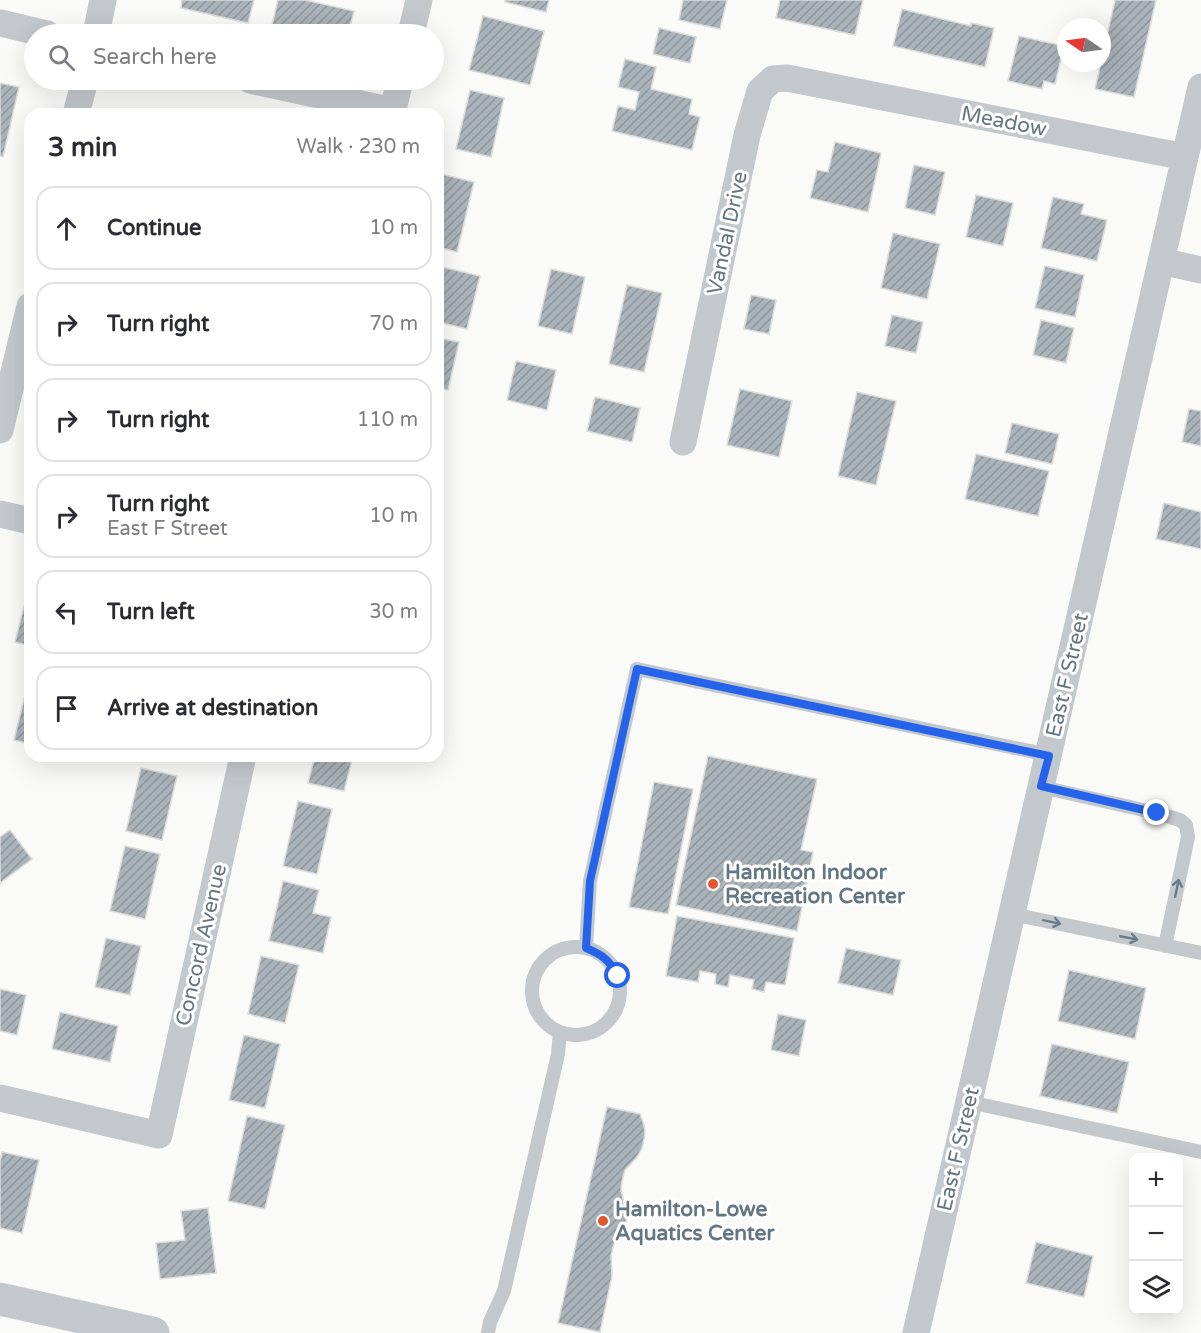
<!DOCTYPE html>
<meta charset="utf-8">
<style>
body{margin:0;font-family:"Varela Round",sans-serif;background:#f2f2f3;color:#2b2b33}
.controls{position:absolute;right:18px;bottom:18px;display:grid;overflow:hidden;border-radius:12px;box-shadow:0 6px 24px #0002}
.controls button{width:54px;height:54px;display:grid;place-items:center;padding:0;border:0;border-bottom:2px solid #e1e1e2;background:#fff;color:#2b2b33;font:30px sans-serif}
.compass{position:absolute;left:1057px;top:18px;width:54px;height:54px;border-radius:50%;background:#fff;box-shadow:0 6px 24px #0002;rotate:283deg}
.stop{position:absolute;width:18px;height:18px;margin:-14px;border:4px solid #2563eb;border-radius:50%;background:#fff}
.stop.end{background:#2563eb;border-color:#fff;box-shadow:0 2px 6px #0008}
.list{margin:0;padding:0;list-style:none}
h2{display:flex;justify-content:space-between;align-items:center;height:78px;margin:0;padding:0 24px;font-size:26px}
h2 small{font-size:20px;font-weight:400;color:#7c7c81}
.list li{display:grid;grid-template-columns:39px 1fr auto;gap:18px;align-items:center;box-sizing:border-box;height:84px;margin:0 12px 12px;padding:0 12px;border:2px solid #e1e1e2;border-radius:18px}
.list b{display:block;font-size:22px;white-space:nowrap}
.list p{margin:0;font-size:20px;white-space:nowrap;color:#7c7c81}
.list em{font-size:20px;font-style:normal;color:#7c7c81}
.icon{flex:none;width:33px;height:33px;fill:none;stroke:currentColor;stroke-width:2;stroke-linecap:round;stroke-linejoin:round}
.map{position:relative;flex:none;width:1201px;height:1333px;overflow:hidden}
.search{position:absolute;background:#fff;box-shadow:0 6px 24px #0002;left:24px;top:24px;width:420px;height:66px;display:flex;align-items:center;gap:15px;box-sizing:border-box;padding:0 21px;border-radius:33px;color:#7c7c81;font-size:22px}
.panel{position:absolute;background:#fff;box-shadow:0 6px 24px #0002;left:24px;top:108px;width:420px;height:654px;border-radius:18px}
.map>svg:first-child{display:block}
</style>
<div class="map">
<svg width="1201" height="1333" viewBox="0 0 1201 1333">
<defs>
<pattern id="building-hatch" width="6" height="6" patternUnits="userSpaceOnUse" patternTransform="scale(1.5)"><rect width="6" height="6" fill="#aab3b9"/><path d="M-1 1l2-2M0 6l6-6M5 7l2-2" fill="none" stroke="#8e969c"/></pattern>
</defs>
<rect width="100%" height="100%" fill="#fafaf8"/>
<!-- building -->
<path fill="url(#building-hatch)" stroke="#dcdcda" stroke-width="1.5" d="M182 0H254L248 23 181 8Z
M278 0H305L354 11 348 34H297L271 29Z
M505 0H549L546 12 505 2Z
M683 0H727L720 29 679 20Z
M780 0H863L855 35 776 18Z
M1115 0H1156L1134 97 1095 89Z
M902 9 971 26V23L994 28 985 67 893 46Z
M483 16 544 31 530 85 469 70Z
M659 28 696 37 690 63 653 54Z
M1019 36 1064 46 1055 84 1044 81 1042 89 1008 81Z
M625 59 656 67 651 89 692 99 689 114 700 117 692 150 612 131 618 106 635 110 639 92 618 87Z
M0 83 19 87 3 157 0 156Z
M470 90 504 98 491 157 456 149Z
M835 142 881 153 868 212 810 198 817 170 828 172Z
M914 165 945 172 935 215 905 208Z
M441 174 474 182 457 252 438 247V186Z
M976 195 1013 203 1003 246 966 237Z
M1053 197 1084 204 1081 214 1107 220 1097 261 1041 248Z
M893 233 940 244 927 299 881 288Z
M438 266 480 276 467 329 438 322Z
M1045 266 1084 275 1075 317 1035 308Z
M551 269 585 277 572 334 538 326Z
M627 285 662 293 644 372 609 364Z
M751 295 776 300 769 334 744 329Z
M892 315 923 322 916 353 885 346Z
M1041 320 1074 328 1066 363 1033 355Z
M438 338 459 342 448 390 438 388Z
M516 361 556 370 547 410 507 400Z
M740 389 792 401 779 457 727 445Z
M857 392 896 401 876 485 838 476Z
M595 397 640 408 632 442 587 431Z
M1189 409 1201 411V446L1182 442Z
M1012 423 1059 434 1052 464 1005 453Z
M976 454 1049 471 1038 516 965 499Z
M1164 503 1201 512V549L1156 539Z
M24 606 30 607V646L15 642Z
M25 695 30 696V744L14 740Z
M315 756H353L344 791 308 783Z
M708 756 817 779 801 850 813 852 797 931 676 905Z
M141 768 177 776 162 840 126 831Z
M654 782 693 789 668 914 629 907Z
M298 801 332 809 317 874 283 866Z
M10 830 32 859 0 883V837Z
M125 846 160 854 145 919 110 911Z
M283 881 319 890 313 913 331 917 323 953 269 941Z
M677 916 794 938 785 985 766 982 764 992 752 989 754 980 730 975 728 987 715 984 716 974 700 971 698 982 666 976Z
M106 938 141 946 130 995 95 987Z
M846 948 901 960 893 995 838 983Z
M261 956 299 965 285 1023 248 1014Z
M1069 970 1146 988 1135 1039 1058 1021Z
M0 989 26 995 17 1035 0 1031Z
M60 1012 118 1026 110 1062 52 1049Z
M778 1014 806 1020 799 1056 771 1050Z
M244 1035 280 1044 265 1108 229 1100Z
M1052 1044 1129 1062 1117 1113 1040 1096Z
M607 1107 640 1114 644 1125 645 1134 642 1148 637 1157 625 1170 622 1181 621 1190 627 1216 625 1226 614 1244 611 1255 612 1276 600 1332 558 1323Z
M247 1116 285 1125 265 1209 228 1201Z
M2 1152 39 1160 22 1233 0 1228V1162Z
M208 1208 216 1273 160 1279 156 1243 185 1240 181 1211Z
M1036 1242 1093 1256 1084 1297 1026 1283Z"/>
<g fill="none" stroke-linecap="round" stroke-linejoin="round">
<!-- service -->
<path stroke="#c3c8cc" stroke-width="14" d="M1041 787 1157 813 1180 820 1186 825 1188 837 1165 946
M1012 914 1201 953
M532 991a44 44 0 1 1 88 0a44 44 0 1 1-88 0Z
M586 948 590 881 637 669 1049 755
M969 1102 1201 1152
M488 1333 490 1322 504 1291 558 1054 560 1032"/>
<!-- minor -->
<path stroke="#c3c8cc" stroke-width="27" d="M0 23 47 34
M96 34 103 0
M411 34 419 0
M250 80 393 111
M76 114 85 80
M392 114 400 80
M1161 261 1201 270
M0 430 30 306
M683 442 747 135 760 91 773 79 787 78 1185 157
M0 514 30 521
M0 1098 159 1135 243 756
M916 1333 1201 87"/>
<!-- tertiary -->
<path stroke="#c3c8cc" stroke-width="33" d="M0 1299 153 1333"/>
</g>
<!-- one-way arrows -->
<defs><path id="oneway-shaft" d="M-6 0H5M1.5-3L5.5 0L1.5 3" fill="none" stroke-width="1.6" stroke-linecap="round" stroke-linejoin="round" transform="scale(1.5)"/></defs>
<g stroke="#6a7a87">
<use href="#oneway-shaft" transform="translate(1177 888) rotate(-78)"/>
<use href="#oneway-shaft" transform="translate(1052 922) rotate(12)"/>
<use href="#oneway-shaft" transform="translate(1129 938) rotate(11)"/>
</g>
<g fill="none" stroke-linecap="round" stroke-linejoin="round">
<!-- route -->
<path stroke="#2563eb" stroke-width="8" d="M618 976C609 960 603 955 586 948L590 881 637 669 1049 756 1041 786 1157 813"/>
</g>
<!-- markers -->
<g fill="#e4572e" stroke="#fff" stroke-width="2">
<circle cx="713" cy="884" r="6"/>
<circle cx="603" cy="1221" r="6"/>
</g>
<g text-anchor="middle" stroke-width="6" stroke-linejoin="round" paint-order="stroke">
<!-- street labels -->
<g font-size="21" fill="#657683" stroke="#fff">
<text transform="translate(1004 121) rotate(11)" y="7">Meadow</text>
<text transform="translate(727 233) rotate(-78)" y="7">Vandal Drive</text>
<text transform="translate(1067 675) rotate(-77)" y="7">East F Street</text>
<text transform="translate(201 945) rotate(-77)" y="7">Concord Avenue</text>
<text transform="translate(958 1149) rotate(-77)" y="7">East F Street</text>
</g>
<!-- poi labels -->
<g font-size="21" font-weight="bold" fill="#657683" stroke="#fff" text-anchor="start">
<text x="725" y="879">Hamilton Indoor<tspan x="725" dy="24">Recreation Center</tspan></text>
<text x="615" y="1216">Hamilton-Lowe<tspan x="615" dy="24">Aquatics Center</tspan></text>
</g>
</g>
</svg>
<div class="controls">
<button>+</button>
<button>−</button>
<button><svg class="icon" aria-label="layers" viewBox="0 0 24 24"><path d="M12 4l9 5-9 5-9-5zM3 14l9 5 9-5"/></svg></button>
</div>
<svg class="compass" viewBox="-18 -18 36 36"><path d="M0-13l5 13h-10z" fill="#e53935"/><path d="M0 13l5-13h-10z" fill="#7c7c81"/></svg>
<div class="stop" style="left:618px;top:976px"></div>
<div class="stop end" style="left:1157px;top:813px"></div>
<div class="search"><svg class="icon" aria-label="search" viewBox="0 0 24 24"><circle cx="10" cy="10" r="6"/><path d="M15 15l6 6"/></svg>Search here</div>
<section class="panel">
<h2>3 min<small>Walk · 230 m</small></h2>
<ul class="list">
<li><svg class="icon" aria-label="ahead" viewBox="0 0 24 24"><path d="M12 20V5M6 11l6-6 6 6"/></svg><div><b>Continue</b></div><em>10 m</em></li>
<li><svg class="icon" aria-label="right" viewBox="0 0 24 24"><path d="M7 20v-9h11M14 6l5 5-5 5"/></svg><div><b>Turn right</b></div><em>70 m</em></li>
<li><svg class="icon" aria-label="right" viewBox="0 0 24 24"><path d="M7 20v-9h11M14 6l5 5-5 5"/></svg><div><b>Turn right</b></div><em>110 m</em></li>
<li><svg class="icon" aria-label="right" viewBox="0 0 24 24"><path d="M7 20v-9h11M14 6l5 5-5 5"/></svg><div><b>Turn right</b><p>East F Street</p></div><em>10 m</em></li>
<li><svg class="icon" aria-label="left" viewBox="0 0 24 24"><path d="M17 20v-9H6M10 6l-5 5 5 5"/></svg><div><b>Turn left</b></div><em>30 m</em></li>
<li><svg class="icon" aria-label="arrive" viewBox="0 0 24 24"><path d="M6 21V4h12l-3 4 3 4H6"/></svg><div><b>Arrive at destination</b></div></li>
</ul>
</section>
</div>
